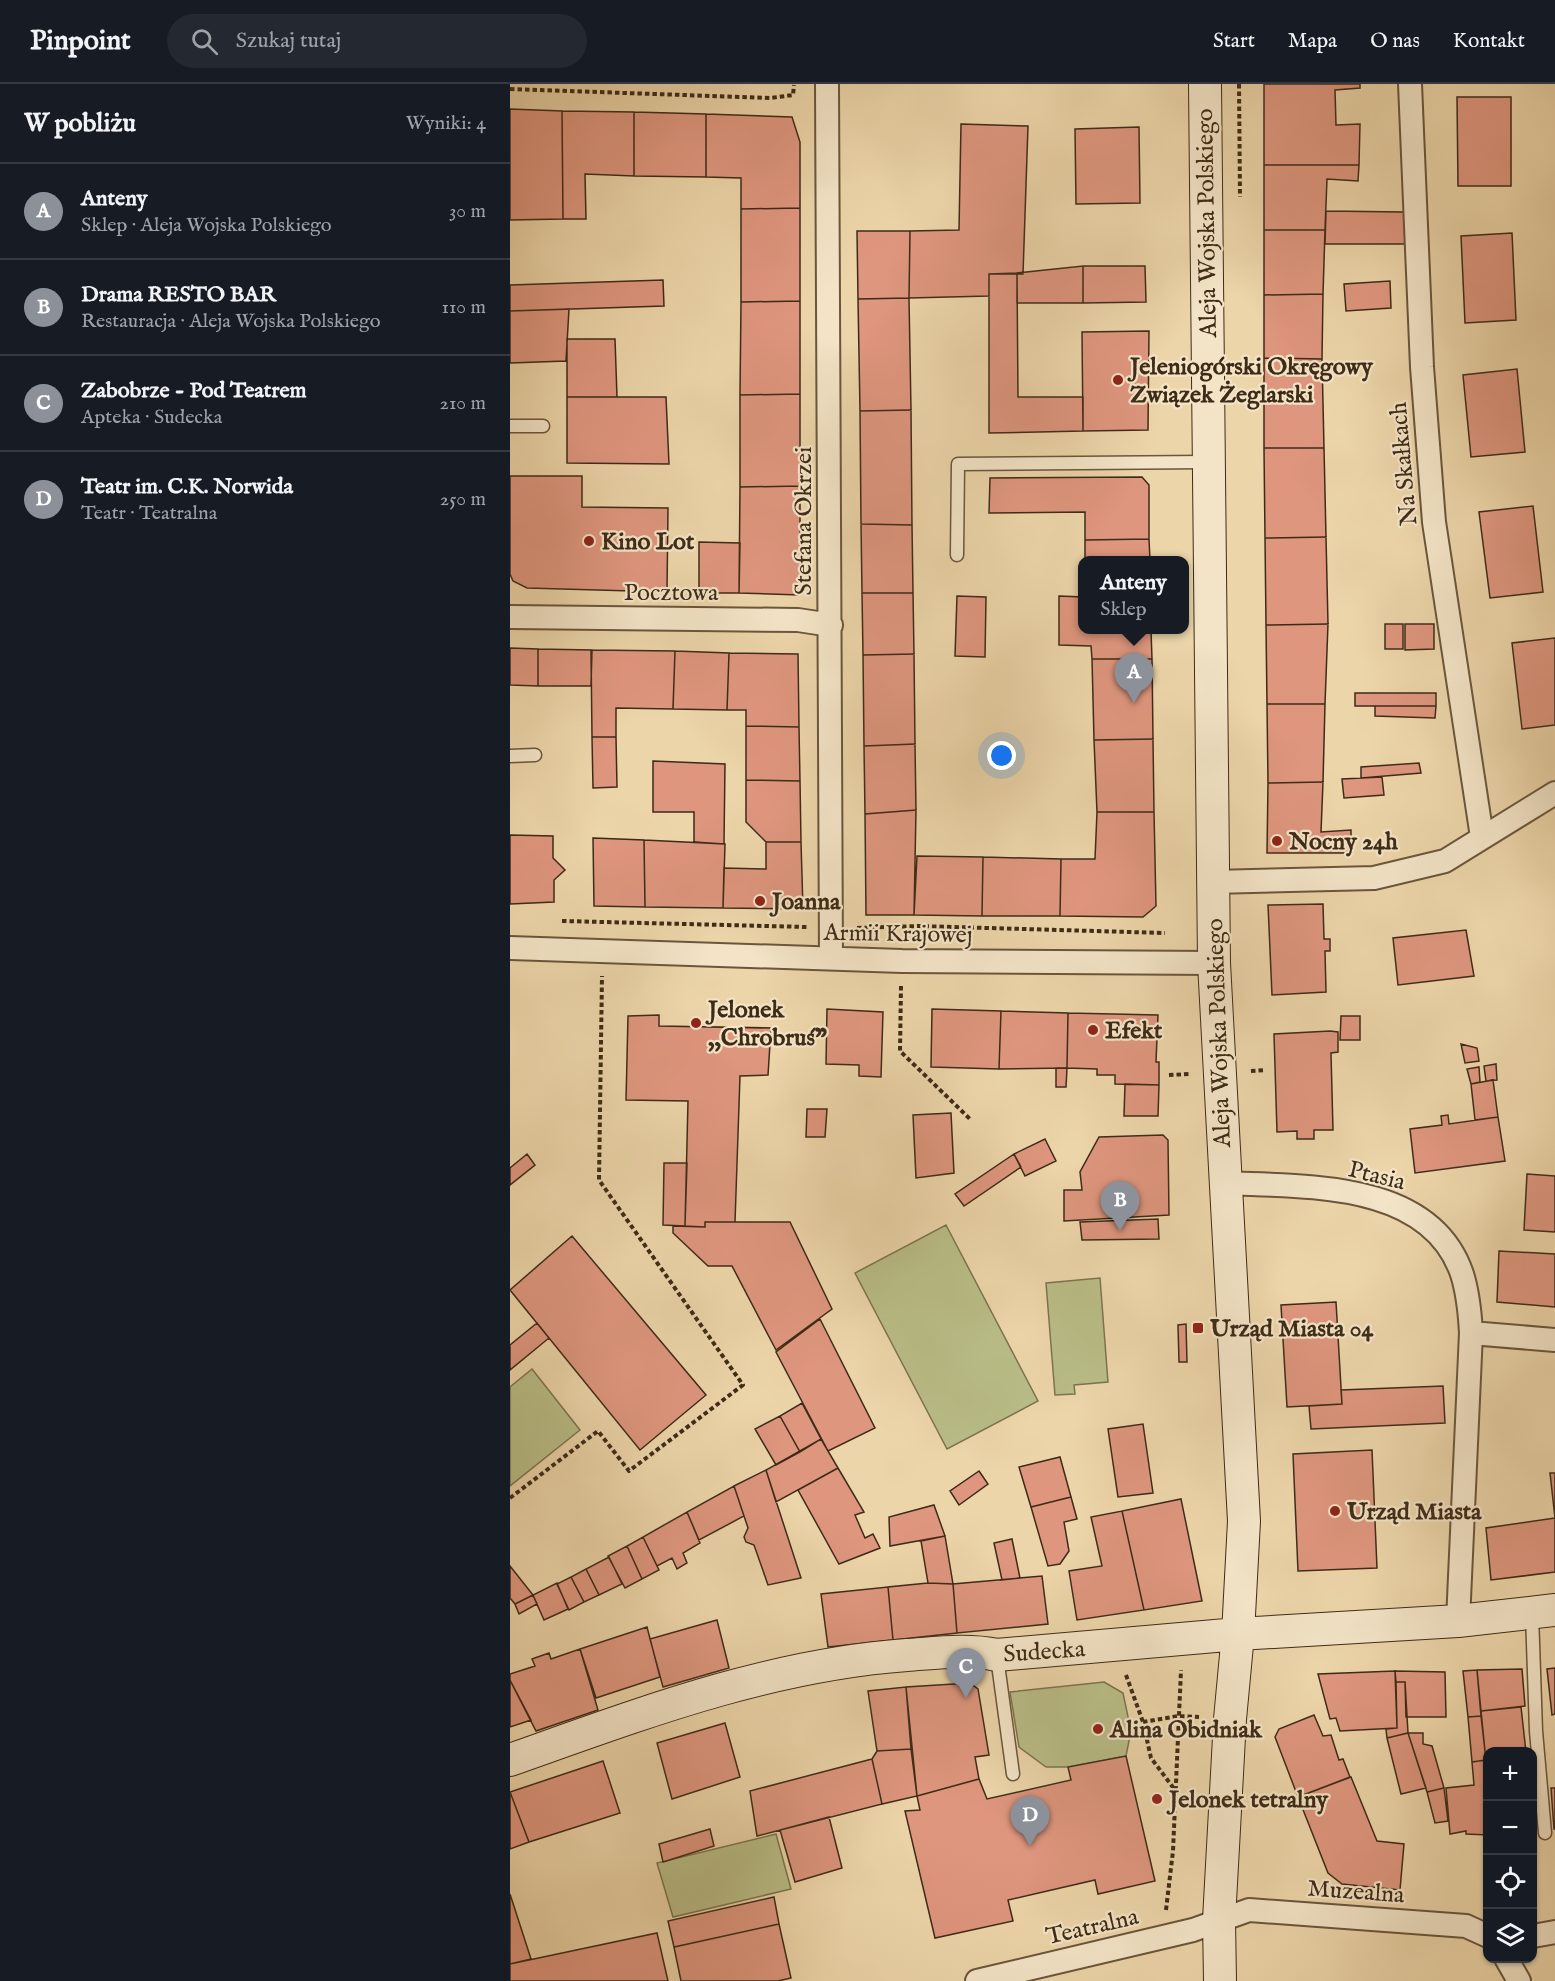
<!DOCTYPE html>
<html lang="pl">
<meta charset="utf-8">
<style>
body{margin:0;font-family:"IM FELL English",serif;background:#242831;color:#f1f3f6}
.controls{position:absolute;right:18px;bottom:18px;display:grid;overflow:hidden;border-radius:12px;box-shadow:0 2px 4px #0004}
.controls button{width:54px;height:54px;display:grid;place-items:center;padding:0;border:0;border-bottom:2px solid #363941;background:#171b24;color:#f1f3f6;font:30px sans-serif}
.you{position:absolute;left:492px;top:672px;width:21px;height:21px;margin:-15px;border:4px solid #fff;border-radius:50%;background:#1a73e8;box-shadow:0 0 0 9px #1a73e833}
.badge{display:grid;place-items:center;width:39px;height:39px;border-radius:50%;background:#8c9099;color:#fff;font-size:20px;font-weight:700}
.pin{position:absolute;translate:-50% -50px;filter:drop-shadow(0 2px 3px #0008)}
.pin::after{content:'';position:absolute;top:32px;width:21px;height:18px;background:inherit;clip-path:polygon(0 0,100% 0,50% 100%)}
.popup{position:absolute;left:568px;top:472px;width:111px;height:78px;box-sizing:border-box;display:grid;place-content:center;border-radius:12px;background:#171b24;filter:drop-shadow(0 2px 4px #0005);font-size:20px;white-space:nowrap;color:#9ea1a6}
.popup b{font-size:22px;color:#f1f3f6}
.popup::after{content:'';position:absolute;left:50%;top:100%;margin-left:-12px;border:12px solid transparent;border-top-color:#171b24}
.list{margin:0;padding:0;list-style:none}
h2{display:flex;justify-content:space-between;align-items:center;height:78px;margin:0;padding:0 24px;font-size:26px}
h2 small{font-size:20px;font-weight:400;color:#9ea1a6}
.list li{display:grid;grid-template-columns:39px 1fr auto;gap:18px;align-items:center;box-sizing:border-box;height:96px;padding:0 24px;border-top:2px solid #363941}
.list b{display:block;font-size:22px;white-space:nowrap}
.list p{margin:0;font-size:20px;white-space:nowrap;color:#9ea1a6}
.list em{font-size:20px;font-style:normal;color:#9ea1a6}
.icon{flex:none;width:33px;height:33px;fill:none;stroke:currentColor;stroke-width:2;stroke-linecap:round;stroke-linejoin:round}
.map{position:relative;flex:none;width:1045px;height:1897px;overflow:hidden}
header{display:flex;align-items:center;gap:36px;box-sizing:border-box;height:84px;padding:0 30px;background:#171b24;border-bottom:2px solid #363941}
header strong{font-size:28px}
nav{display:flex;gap:33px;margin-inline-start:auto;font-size:21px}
.search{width:420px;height:54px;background:#242831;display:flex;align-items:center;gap:15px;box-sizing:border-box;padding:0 21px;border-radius:33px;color:#9ea1a6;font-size:22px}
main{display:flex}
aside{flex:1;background:#171b24}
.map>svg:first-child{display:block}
</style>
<header>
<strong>Pinpoint</strong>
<div class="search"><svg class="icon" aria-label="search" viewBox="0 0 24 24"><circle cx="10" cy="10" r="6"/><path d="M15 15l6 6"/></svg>Szukaj tutaj</div>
<nav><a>Start</a><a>Mapa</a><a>O nas</a><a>Kontakt</a></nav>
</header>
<main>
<aside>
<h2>W pobliżu<small>Wyniki: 4</small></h2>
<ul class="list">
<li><span class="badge">A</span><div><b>Anteny</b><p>Sklep · Aleja Wojska Polskiego</p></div><em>30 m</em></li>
<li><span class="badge">B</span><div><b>Drama RESTO BAR</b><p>Restauracja · Aleja Wojska Polskiego</p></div><em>110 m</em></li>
<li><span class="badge">C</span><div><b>Zabobrze - Pod Teatrem</b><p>Apteka · Sudecka</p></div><em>210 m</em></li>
<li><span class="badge">D</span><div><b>Teatr im. C.K. Norwida</b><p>Teatr · Teatralna</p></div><em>250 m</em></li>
</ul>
</aside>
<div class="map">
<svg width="1045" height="1897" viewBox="0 0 1045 1897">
<rect width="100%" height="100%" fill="#ecd5a9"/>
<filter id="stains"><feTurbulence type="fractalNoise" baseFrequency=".00333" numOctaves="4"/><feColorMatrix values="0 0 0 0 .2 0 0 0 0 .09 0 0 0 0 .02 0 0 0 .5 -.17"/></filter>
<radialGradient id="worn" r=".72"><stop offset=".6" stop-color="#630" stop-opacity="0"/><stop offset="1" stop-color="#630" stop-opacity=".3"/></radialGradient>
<!-- green -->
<path fill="#b9bd87" stroke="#7c744f" stroke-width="1.5" d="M436 1141 528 1317 437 1365 345 1189Z
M590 1194 598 1298 564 1301 565 1310 545 1311 536 1199Z
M22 1285 70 1346 0 1402V1303Z
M594 1598 613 1609 621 1647 616 1672 558 1683H536L509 1663 500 1608Z
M266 1750 281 1805 163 1833 147 1779Z"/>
<!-- building -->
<path fill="#de967e" stroke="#3e2b17" stroke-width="1.5" d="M754 0H850V4L825 6 826 41 850 40 849 81H754Z
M947 13H1001V102H948Z
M0 25 52 27 53 135 0 136Z
M52 27 124 28V92L75 90 76 135H53Z
M124 28 196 30V93L124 92Z
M196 30 282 33 290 58V124L231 125V94L196 93Z
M451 40 518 42 513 190H479V212L399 214 400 147 449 146Z
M629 43 630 119 566 120 565 45Z
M754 81H849L848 97 817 95 815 146H754Z
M290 124V217L231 218V125Z
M816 127 894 128 895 160H815Z
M754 146H815L813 210 754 211Z
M347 147H400L399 214 348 215Z
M1002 149 1006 236 955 239 951 152Z
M573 182H635L636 218 573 219Z
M573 182V219H507V189Z
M507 189 508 313H573V347L479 349V190Z
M153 196 154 222 0 227V201Z
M880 197 881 224 836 227 834 200Z
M813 210 812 275 754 274V211Z
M399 214 401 326 350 327 348 215Z
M290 217V310L230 311 231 218Z
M59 225 56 277 0 279V227Z
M639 247 638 346 573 347 572 248Z
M57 255H105L107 313H57Z
M754 274 812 275 814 364H754Z
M1007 285 1015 368 961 373 953 291Z
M290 310V402L230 403V311Z
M57 313H156L159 380 57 379Z
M401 326 402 441 351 440 350 327Z
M754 364H814L816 453 755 454Z
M0 392H72V423L158 424 157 508 17 504 3 497 0 490Z
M632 393 639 401V455L575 456V428L479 429 480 394Z
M290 402V511L229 509 230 403Z
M1023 422 1033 508 980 514 969 428Z
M351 440 402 441 403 509H352Z
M816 453 818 540 756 541 755 454Z
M639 455 640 476H575V456Z
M189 458 230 459 229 509H189Z
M352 509H403L404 570 353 571Z
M447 512 476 513 475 573 445 572Z
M549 512 573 513V546H641L642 575H582L581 562 549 561Z
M818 540 815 620H757L756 541Z
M875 540H893V565H875Z
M895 540H924V565L895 566Z
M1045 554V641L1012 645 1002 559Z
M0 564 28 565V602L0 601Z
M28 565 82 566 81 602H28Z
M81 566 165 567 163 625 106 624V653H82Z
M165 567 219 569 217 626 163 625Z
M219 569 288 570 289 643 236 642V626H217Z
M404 570 405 660 354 662 353 571Z
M582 575H642L643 655 584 656Z
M845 609H926V622H845Z
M757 620H815L813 698 758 699Z
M865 622H926L925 634 865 632Z
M236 642 289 643 290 697 236 696Z
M82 653H106L107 703 83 704Z
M643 655 644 728H587L584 656Z
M405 660 406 726 355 730 354 662Z
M143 677 215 680 214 760 184 758V728H143Z
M909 679 911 689 851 694V683Z
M872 693 874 711 834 714 832 695Z
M236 696 290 697 291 758H256L236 738Z
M813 698 811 748 841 746V769H757L758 699Z
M406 726 404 831H356L355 730Z
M587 728H644L646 822 633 833 550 832 551 775H585Z
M0 751 43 752V774L55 786 44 796V818L0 820Z
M83 754 134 756 135 823 84 822Z
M134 756 215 760 213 824 135 823Z
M256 758H291L293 825 213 824 214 784 256 785Z
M407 772 473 773 472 832 404 831Z
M473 773 551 775 550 832H472Z
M813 820 814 855H820V867H815L816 908 762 911 758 821Z
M956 846 964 892 888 901 883 854Z
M317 925 373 928 371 993 349 992V981L316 980Z
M422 925 491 927 489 985 421 983Z
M491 927 558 929 557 984 489 985Z
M558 929 648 931 646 978H649V1001L605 1000V991H587V985L557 984Z
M149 931V942L261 944 258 991 230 992 225 1138H195V1143L175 1142 178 1017 116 1016 118 932Z
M831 932H850V956H830Z
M820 947 828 948V968L821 969 823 1046H804V1055H787V1047L767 1048 764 950Z
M951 960 967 964 969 977 955 979Z
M986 980 987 996 976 997 974 982Z
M969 983 970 998 961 1000 957 985Z
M546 984H557L556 1003H546Z
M983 996 988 1033 965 1036 961 1000Z
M615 1000 649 1001 648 1032H614Z
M297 1025H317L315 1053H296Z
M441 1029 444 1089 406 1094 403 1031Z
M938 1031 939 1040 988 1033 995 1077 905 1089 900 1045 932 1041 931 1032Z
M653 1051 658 1056 659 1131 554 1137V1106H572L570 1088 589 1053Z
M535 1055 546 1077 515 1092 504 1070Z
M17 1070 25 1081 0 1101V1084Z
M504 1070 511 1083 454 1122 445 1110Z
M154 1079H177L175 1142 153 1141Z
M1017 1090 1045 1092V1148L1014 1146Z
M648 1135 649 1155 572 1156 570 1138Z
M195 1138H280L322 1225 266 1266 222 1182H198L163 1149V1142L195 1143Z
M62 1152 196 1311 130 1366 0 1206Z
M989 1167 1045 1170V1223L987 1218Z
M826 1218 832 1320 777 1323 771 1221Z
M310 1235 365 1344 318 1367 266 1268Z
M27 1239 39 1254 0 1286V1261Z
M676 1240 677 1278H669L668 1241Z
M933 1302 935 1339 801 1345 799 1322 832 1320 831 1306Z
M292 1319 311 1355 290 1368 270 1332Z
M270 1332 290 1368 266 1381 245 1345Z
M633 1340 643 1409 608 1413 598 1345Z
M311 1355 328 1384 266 1418 256 1386Z
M862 1366 867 1484 788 1487 783 1370Z
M550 1373 561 1413 521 1423 509 1383Z
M328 1384 354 1428 345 1431 355 1454 363 1450 370 1464 329 1480 288 1406Z
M256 1386 291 1494 258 1501 244 1461 236 1458 234 1453 238 1444 224 1402Z
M469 1387 478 1400 449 1421 440 1407Z
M1040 1389H1045V1434Z
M224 1402 234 1432 189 1456 177 1428Z
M561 1413 567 1435 554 1438 559 1467 550 1480 538 1482 521 1423Z
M671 1415 692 1517 634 1526 612 1427Z
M424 1421 435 1452 380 1462 379 1433Z
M612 1427 634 1526 567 1536 559 1487 592 1482 581 1433Z
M177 1428 190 1459 173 1469 177 1479 167 1485 162 1474 147 1482 133 1453Z
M1045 1434V1488L981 1496 976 1444Z
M435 1452 443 1500 418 1499 411 1457Z
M133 1453 149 1486 132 1495 117 1462Z
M502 1455 510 1494 492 1496 484 1459Z
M117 1462 132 1495 115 1504 98 1472Z
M99 1473 112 1500 89 1511 76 1485Z
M0 1482 23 1511 5 1520 0 1514Z
M76 1485 89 1511 74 1518 61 1493Z
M532 1492 538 1540 447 1549 443 1500Z
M61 1493 74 1518 59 1526 47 1500Z
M47 1499 58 1525 34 1536 23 1511Z
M418 1499 443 1500 447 1549 383 1556 378 1503Z
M378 1503 383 1556 318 1563 311 1510Z
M23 1511 27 1520 9 1530 5 1520Z
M207 1536 219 1584 153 1603 140 1555Z
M137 1543 150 1593 86 1614 70 1565Z
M70 1565 88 1626 26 1647 0 1596V1590L25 1582 22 1575 39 1569 41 1575Z
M1045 1584V1630L1042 1631 1037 1585Z
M1012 1585 1015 1622 971 1627 967 1586Z
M967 1586 971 1632 958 1633 953 1587Z
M885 1587 935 1588 936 1633H896L895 1598H886Z
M885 1587 887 1644 830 1647 826 1634 820 1635 808 1590Z
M0 1596 21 1636 0 1643Z
M886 1598H895L898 1649 877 1654 876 1645 887 1644Z
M460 1599 468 1605 479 1671 465 1673 469 1695 407 1712 396 1603Z
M396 1603 401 1665 367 1667 358 1607Z
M1011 1623 1016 1668H978V1697L971 1627Z
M804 1631 813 1652 821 1651 829 1676 833 1675 840 1693 788 1713 765 1653 769 1645Z
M971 1632 976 1676 962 1678 958 1633Z
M215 1639 230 1693 162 1715 147 1659Z
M898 1649 916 1704 891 1710 877 1654Z
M898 1649H913V1660L922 1662 934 1704 917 1708Z
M401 1665 407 1712 372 1720 362 1675 367 1667Z
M616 1672 645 1797 588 1810 585 1796 498 1816 503 1837 425 1854 395 1727 410 1726 407 1712 469 1695 477 1715 561 1696 558 1683Z
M362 1675 372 1720 247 1752 240 1707Z
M976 1676 978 1751 956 1750V1747L940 1750 936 1704 964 1701 962 1678Z
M93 1677 110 1729 19 1758 0 1708Z
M841 1693 867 1757 894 1760 890 1806 832 1800 818 1789 788 1713Z
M934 1704 938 1737 925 1739 917 1708Z
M1041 1704H1045V1745H1044Z
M0 1708 19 1758 0 1765Z
M319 1733 332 1784 285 1798 270 1746Z
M200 1745 204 1762 153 1778 149 1760Z
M0 1810 21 1875 0 1880Z
M264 1813 269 1840 164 1863 158 1837Z
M269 1840 281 1894 268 1897H171L164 1863Z
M147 1849 158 1897H0V1880Z"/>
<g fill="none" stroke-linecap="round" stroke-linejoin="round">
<!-- lane casing -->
<g stroke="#6a563c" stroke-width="15">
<path id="lane" d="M0 342H33
M447 471 448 380 697 378
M0 672 25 671
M1022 1530 1026 1647 1035 1749
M487 1573 503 1690"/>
</g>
<!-- street casing -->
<g stroke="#6a563c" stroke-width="26">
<path id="street" d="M317 0 321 874
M900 0 912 283 924 438 972 753
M0 533 288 536 321 541
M703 798 864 794 935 777 1045 709
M0 864 392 877 704 879
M714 1099C795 1103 920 1096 952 1190 958 1209 960 1230 961 1249L1045 1256
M948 1537 961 1249
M1023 1852 1045 1848
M996 1874 1009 1897
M467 1897 683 1846 739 1826 956 1842 978 1852"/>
</g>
<!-- secondary casing -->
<g stroke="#3e2b17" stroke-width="34">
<path id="secondary" d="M695 0 704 879 734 1437 728 1550 720 1635 709 1836 710 1897
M0 1676C130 1630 258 1581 397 1571 427 1569 457 1565 487 1571L728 1550 948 1537 1045 1526"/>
</g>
<!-- path -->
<path stroke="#3e2b17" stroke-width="4" stroke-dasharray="4.5 3" stroke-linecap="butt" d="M729 0 730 113
M0 5 260 14 283 11 284 1
M52 837 297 843
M347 844 408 842 655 849
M391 902 390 967 461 1036
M741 987 755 986
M659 991 679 990
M0 1414 88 1347 119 1387 233 1301 89 1096 92 892
M616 1591 633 1638 641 1674 665 1706
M633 1638 669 1632 689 1633
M656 1826 663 1767 671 1586"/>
<!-- lane -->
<use href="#lane" stroke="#f3e4c7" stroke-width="12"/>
<!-- street -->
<use href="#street" stroke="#f3e4c7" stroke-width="22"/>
<!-- secondary -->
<use href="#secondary" stroke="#f3e4c7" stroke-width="32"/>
</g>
<!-- markers -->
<g fill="#8f2418" stroke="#f3e4c7" stroke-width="2">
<circle cx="608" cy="296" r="6"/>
<circle cx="79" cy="457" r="6"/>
<circle cx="767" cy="757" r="6"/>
<circle cx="250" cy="817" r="6"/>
<circle cx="186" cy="939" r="6"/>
<circle cx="583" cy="946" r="6"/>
<rect x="682" y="1238" width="12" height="12" rx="3"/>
<circle cx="825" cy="1427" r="6"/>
<circle cx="588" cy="1645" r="6"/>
<circle cx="647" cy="1715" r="6"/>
</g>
<g text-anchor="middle" stroke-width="4.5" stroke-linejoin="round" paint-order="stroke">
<!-- street labels -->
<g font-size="24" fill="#3e2b17" stroke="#f3e4c7">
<text transform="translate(696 139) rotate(-91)" y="8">Aleja Wojska Polskiego</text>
<text transform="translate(893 380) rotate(-95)" y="8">Na Skałkach</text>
<text transform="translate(293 437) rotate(-90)" y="8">Stefana Okrzei</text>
<text x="161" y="516">Pocztowa</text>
<text transform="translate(388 849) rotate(1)" y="8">Armii Krajowej</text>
<text transform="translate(708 949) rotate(-92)" y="8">Aleja Wojska Polskiego</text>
<text transform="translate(867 1091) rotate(14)" y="8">Ptasia</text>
<text transform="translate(534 1567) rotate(-4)" y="8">Sudecka</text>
<text transform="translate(846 1807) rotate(4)" y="8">Muzealna</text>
<text transform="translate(582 1842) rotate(-13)" y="8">Teatralna</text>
</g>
<!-- poi labels -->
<g font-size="24" font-weight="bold" fill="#3e2b17" stroke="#f3e4c7" text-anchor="start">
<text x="620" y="290">Jeleniogórski Okręgowy<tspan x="620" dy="28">Związek Żeglarski</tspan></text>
<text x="91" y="465">Kino Lot</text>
<text x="779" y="765">Nocny 24h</text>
<text x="262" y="825">Joanna</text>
<text x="198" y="933">Jelonek<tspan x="198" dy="28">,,Chrobruś"</tspan></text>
<text x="595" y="954">Efekt</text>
<text x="700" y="1252">Urząd Miasta 04</text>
<text x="837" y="1435">Urząd Miasta</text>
<text x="600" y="1653">Alina Obidniak</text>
<text x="659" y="1723">Jelonek tetralny</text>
</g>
</g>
<rect width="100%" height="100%" filter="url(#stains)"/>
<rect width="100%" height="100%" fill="url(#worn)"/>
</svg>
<div class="controls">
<button>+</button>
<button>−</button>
<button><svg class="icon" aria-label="locate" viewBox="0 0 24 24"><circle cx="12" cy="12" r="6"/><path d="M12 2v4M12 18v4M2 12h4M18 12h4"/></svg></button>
<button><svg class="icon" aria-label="layers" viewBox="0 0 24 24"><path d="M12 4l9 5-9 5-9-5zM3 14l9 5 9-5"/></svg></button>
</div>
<div class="you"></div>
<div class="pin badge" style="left:624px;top:619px">A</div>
<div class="popup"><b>Anteny</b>Sklep</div>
<div class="pin badge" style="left:610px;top:1147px">B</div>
<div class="pin badge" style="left:456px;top:1614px">C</div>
<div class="pin badge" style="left:520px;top:1762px">D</div>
</div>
</main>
